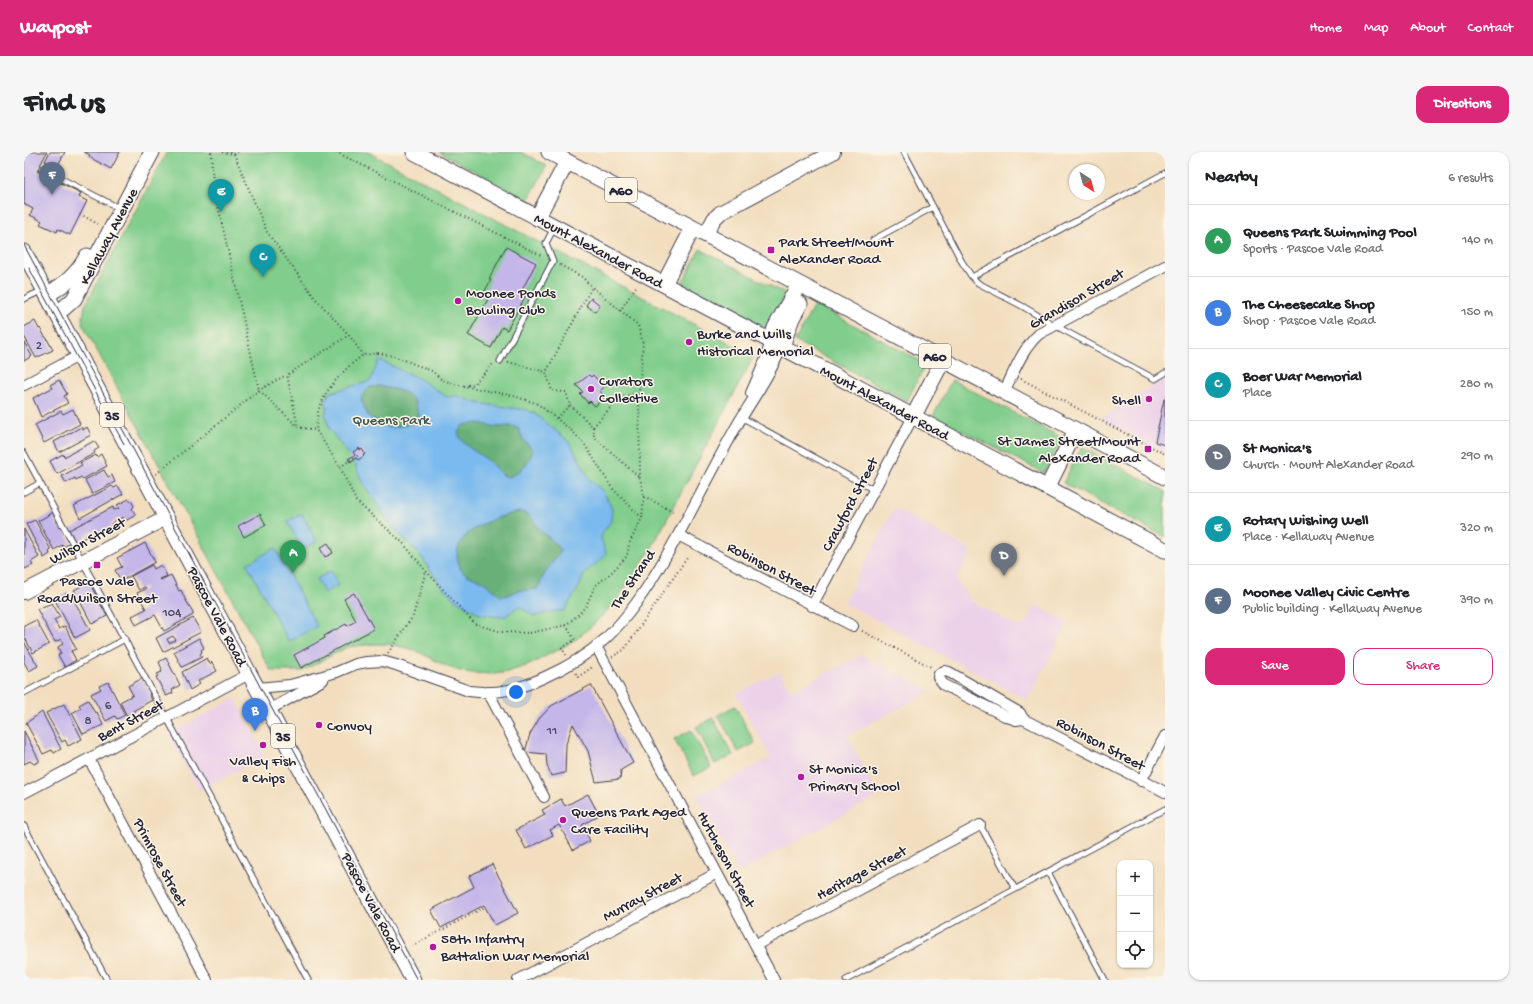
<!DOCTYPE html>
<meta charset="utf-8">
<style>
body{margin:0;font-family:"Gochi Hand",sans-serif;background:#f6f6f6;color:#202124}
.controls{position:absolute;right:12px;bottom:12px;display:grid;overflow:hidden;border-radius:8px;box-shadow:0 1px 3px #0004}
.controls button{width:36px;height:36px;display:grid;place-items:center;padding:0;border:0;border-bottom:1px solid #e0e0e0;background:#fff;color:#202124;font:20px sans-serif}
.compass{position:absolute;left:1045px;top:12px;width:36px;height:36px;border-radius:50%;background:#fff;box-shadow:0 1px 3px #0004;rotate:144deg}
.you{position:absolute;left:492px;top:540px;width:14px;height:14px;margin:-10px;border:3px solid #fff;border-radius:50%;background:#1a73e8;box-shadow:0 0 0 6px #1a73e833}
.badge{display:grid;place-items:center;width:26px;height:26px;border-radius:50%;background:#db2777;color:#fff;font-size:13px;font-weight:700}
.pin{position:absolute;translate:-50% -33px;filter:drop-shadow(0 1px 2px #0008)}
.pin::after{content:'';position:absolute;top:21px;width:14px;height:12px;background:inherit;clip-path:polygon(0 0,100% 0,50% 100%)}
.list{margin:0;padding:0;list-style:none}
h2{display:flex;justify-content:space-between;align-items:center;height:52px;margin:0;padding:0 16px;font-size:17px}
h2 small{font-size:13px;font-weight:400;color:#757577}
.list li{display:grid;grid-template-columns:26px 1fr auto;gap:12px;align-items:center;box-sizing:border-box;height:72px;padding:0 16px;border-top:1px solid #e0e0e0}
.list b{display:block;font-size:15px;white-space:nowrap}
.list p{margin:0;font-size:13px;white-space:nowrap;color:#757577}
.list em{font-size:13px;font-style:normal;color:#757577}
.actions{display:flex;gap:8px;padding:12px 16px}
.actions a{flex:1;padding:9px 0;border:1px solid #db2777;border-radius:12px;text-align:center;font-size:14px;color:#db2777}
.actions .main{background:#db2777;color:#fff}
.icon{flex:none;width:22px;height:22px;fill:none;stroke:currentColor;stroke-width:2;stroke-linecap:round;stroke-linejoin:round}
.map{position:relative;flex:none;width:1141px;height:828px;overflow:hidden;border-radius:12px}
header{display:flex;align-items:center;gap:24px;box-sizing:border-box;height:56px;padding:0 20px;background:#db2777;color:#fff}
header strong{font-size:19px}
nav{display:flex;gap:22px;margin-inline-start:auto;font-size:14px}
.intro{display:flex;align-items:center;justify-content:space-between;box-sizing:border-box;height:96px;padding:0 24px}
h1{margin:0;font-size:28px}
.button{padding:10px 18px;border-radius:12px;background:#db2777;color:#fff;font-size:14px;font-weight:700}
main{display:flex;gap:24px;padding:0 24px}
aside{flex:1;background:#fff;border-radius:12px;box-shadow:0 1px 3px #0004}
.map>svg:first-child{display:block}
</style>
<header>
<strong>Waypost</strong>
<nav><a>Home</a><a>Map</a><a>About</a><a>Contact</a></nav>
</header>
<div class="intro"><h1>Find us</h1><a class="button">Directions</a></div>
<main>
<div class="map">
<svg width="1141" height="828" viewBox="0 0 1141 828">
<rect width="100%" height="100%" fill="#fcf5e5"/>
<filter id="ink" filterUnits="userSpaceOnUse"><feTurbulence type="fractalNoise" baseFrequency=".025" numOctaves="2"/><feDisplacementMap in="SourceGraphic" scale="8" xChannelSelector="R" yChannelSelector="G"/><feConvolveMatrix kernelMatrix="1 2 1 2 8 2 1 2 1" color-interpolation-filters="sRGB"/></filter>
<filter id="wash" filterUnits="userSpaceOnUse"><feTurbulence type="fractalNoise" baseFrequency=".012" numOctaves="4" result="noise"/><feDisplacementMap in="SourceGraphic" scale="16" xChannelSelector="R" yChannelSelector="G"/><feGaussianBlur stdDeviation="0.9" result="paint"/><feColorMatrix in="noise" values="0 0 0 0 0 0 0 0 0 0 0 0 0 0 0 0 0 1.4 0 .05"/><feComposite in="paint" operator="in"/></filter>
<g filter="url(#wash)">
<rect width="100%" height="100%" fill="#f2debf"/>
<!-- built -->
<path fill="#ecd1e9" d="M1141 226V301L1077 267Z
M870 356 948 399 932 427 946 448 992 474H1000L1012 453 1044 471 1004 548 820 451Z
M838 503 907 539 823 584 854 644 715 721 672 644 747 606 712 542 755 520 767 539Z
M211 546 241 604 175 639 144 582Z"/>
<!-- green -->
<path fill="#80cd8c" stroke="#517864" d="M143 0H344L730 204 626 399 590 452 570 472 550 489 505 513 483 520 471 522 447 521 436 519 424 515 391 498 365 492H351L323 495 278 519H247L58 171 61 153Z
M415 0H497L523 14 504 48Z
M676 97 762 142 744 177 658 131Z
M791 152 902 212 883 249 771 189Z
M928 228 1038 286 1020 321 909 264Z
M1058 295 1141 339V385L1039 331Z
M711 554 731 591 714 600 694 563Z
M689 566 709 603 691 612 672 575Z
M667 578 687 615 670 624 650 587Z"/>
<!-- forest -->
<path fill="#68b078" stroke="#45695a" d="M355 234C376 239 393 238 394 264L387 272 365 276 344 264 337 247 340 241 346 235Z
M454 271 473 275 488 274 495 277 499 287 509 298C504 311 498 319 485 325L478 323 465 309 443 294 436 286 434 280 438 273Z
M495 360C498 360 503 361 506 364 510 367 512 373 515 377 523 386 531 387 537 399L522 419 513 437 493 439 478 445C473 441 467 435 461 432 455 427 445 425 439 420 436 417 435 413 434 409 425 380 473 364 495 360Z"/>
<!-- water -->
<path fill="#7abaee" stroke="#4e6e94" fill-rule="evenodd" d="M355 208 396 227 421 244 427 245 431 243 454 251 503 258 510 261 542 287 549 296 567 329 579 339 585 350 588 358 587 369 579 380 577 386 582 402 580 405 560 422 555 435 540 459H532L510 464 496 455 492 456 482 464 474 465 456 462 432 448 417 434 397 404 374 380 369 376 338 330 329 308 306 278 301 263 303 254 301 251 305 241 346 229ZM355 234C376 239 392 238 394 264L387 272 365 276 344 264 337 247 340 241 346 235ZM454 271 473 275 488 274 495 277 499 287 509 298C504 312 498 319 485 325L478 323 465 309 443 294 436 286 434 280 439 273ZM495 360C498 360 503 361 506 364 510 367 512 373 515 377 523 386 531 387 537 399L522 419 513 437 493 439 478 445C473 441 467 435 461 431 455 427 445 425 439 420 436 417 435 413 434 409 426 380 473 364 495 360Z
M278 362 293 390 278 397 263 369Z
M251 396 293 474 265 490 223 412Z
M307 419 314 433 300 441 293 427Z"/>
<g id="blocks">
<!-- building -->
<path fill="#c4b6e9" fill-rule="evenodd" d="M0 0H23L13 19 57 41 55 45 63 49 46 83 34 77 33 80 16 72 18 69 6 63 9 57 0 52Z
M26 0H41L33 15 21 9Z
M60 0H96L87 17 65 5 66 3Z
M482 95 512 111 497 140 502 143 483 178 478 175 467 196 444 183 464 147 458 144 467 128 465 127Z
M567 146 576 153 571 160 562 153Z
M11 169 15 177 16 176 21 185H22L29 198 12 206 0 184V175Z
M0 190 8 204 0 209Z
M565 223 567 225 569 223 580 235 576 239 581 245 571 254 566 249 564 251 556 242 559 240 552 233Z
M35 228 43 242 40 244 44 251 17 265 9 246 28 236 26 233Z
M1140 247H1141V293L1131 290Z
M49 257 56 272 20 291 11 273 37 259 39 262Z
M57 275 59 278 63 275 67 283 35 300 30 290Z
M70 289 75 296 70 299 71 301 33 322 26 309 39 302 40 305Z
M335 296 336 298 338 297 341 302 339 303 340 304 334 308 332 306 326 310 324 307 331 303 329 300Z
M77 302 83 314 59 327 57 325 52 328 51 326 42 331 38 324 58 313 56 311 72 303 73 305Z
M80 318 84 325 88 323 91 330 68 342 61 328Z
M88 334 90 336 94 334 99 342 56 366 50 354Z
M105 347 106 349 107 348 110 354 108 357 112 363 101 369 99 365 95 367 94 366 87 372 88 374 76 380 75 378 71 381 70 379 62 383V385L58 387 59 390 53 393 45 378 89 355 90 358 95 356 93 353Z
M30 360 35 369 32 370 35 376 38 374 47 391 39 395 38 393 30 398 14 369Z
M236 362 242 373 220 385 214 374Z
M11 368 27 398 25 400 26 402 20 406 2 372Z
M0 377 15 405 7 410 9 413 1 417 0 414Z
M121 391 131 410 97 429 91 418 98 415 93 406Z
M304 391 309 401 301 405 296 396Z
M128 413 130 417 137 413 143 424 136 427 137 428 147 423 155 439 157 438 161 447 169 460V463L140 479 131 463 112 473 108 464 122 457 113 441 122 437 121 435 115 438 107 424Z
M65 430 83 464 68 472 50 438Z
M43 441 44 444 47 443 66 478 51 486 31 448Z
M330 441 350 477 277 516 270 503 301 486 300 484 322 472 323 474 332 469 320 447Z
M28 451 36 465 30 468 35 477 41 474 52 497 47 499 52 508 41 515 34 503 37 502 34 495 39 492 37 487 31 490 13 457Z
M169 466 177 480 139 500 132 486ZM149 484 152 488 145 491 143 487Z
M12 468 25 492 9 501 0 484V474Z
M175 486 180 496 177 498 178 500 176 502 178 505 158 515 150 500Z
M0 490 14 514 5 519 0 510Z
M142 506 156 533 148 538 149 541 142 544 132 525 134 524 133 522 138 520 137 518 138 517 135 510Z
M183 506 186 512 188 510 193 519 174 529 176 532 166 538 158 520Z
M119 526 127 541 125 542 128 548 109 559 110 561 103 564 96 550 109 543 104 534Z
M84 530 101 563 93 567 91 564 82 569 67 542 77 537 75 534Z
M567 533 609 611 597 618 596 627 572 630 564 599 549 572 542 592 541 621 527 624 523 613 522 602 501 600 506 582 515 567 527 554Z
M64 548 71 561 73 560 79 573 59 582 48 561 57 556 55 553Z
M40 552 58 587 44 594 41 588 38 590 22 561Z
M18 560 37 597 30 601 28 598 19 602 2 571Z
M0 579 15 608V610L10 612 6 609 0 612Z
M564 642 575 663 558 673 566 689 549 698 535 673 526 678 529 683 502 697 492 678 521 663 518 658 537 647 541 654Z
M468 712 494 761 471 773 460 753 417 776 407 758 450 735 445 724Z"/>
</g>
</g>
<g filter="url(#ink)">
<use href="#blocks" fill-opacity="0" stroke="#413e4f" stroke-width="1"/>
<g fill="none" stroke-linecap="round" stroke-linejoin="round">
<!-- lane casing -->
<g stroke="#413e4f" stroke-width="7">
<path id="lane" d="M880 0 938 110 948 125 954 131 998 154 1030 173 1131 227 1141 221
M18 17 97 57
M849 88 909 55
M948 125 1141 21
M0 147 19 138
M476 209 529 109 522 91 530 76
M717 265 850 338
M0 301 284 828
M0 340 16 331
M0 541 101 487
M956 673 991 737
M0 674 83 828
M1024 720 1081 828
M822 828 1141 657"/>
</g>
<!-- street casing -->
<g stroke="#413e4f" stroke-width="12">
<path id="street" d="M0 233 56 203
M980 240C990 220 998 197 1015 182L1141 114
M727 241 741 209 747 188
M654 383 829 474
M788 454 889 265
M572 494 750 828
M233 536 266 533 313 520 332 512 343 510 358 509 372 513 445 539C475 543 496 537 523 524 543 515 564 502 580 488 605 465 624 435 641 406 664 367 684 326 706 286 722 255 745 227 758 194
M464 540 520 645
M245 558 299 528
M999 567 996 561 925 520 920 519 915 522 914 525 920 533 981 564 992 568 999 567 1141 640
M65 607 183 828
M1117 629 1141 584
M0 641 225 522
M732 793 956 673
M494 828 693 721"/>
</g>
<!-- secondary casing -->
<g stroke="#413e4f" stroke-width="16">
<path id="secondary" d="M682 82 690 67 696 61 809 0
M0 440 142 366"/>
</g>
<!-- primary casing -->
<g stroke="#413e4f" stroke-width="17">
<path id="primary" d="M390 0 1141 398
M525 0 1141 325
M513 66 543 10
M0 100 389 828
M640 132 669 76
M23 143C41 132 53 123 63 104
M32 161 40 156 50 147 128 0
M747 188 751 176 775 132
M758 194 768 166 776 152
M889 265 919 208
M1023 336 1052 278"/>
</g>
<!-- path -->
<path stroke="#413e4f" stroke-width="2" stroke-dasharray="1 3" stroke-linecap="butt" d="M187 0 189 31 235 238 274 275 292 278
M198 0 210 2 214 0
M312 0 518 104
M210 2 243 80 291 146 325 183 263 223 274 275
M56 62 74 72
M536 113 558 125 568 135 614 173 619 192 615 241 616 326 620 344 618 366
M596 159 613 133
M325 183 339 203
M354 201 370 204 408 219 417 227 430 232 490 244 514 252 548 279 561 293 588 336 618 366 605 392 603 404 587 421 571 434 562 454 555 462 542 473 506 481 478 480 451 472 402 419 379 391 332 349 316 315 292 278 294 259 302 241 312 228 324 215 339 203Z
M484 210 522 220
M997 227 1141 302
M440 234 450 232 469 212
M546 253 569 275 596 245 615 241
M533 266 546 253 542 240 528 239 522 220 568 135
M569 275 570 285 615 325
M316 315 336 302
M132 322 235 238 262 223
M620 344 649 360
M542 473 551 488 538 496 542 503
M838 479 907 515
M364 501 389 464 402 419
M588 505 600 498 663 406
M552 521 554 525 570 514
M388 794 461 755"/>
<!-- lane -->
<use href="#lane" stroke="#fff" stroke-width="5"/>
<!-- street -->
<use href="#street" stroke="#fff" stroke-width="10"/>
<!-- secondary -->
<use href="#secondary" stroke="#fff" stroke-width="14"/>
<!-- primary -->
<use href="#primary" stroke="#fff" stroke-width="15"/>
<!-- tram -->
<path stroke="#22223b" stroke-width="1" d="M0 93 393 828
M5 116 100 292"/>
</g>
</g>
<!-- markers -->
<g fill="#b5179e" stroke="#fcf5e5" stroke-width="1.5">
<rect x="743" y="94" width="8" height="8" rx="2"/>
<circle cx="434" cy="149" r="4"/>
<circle cx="665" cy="190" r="4"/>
<circle cx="567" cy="237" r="4"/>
<circle cx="1125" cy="247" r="4"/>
<rect x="1120" y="293" width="8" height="8" rx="2"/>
<rect x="69" y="409" width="8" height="8" rx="2"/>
<circle cx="295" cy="573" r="4"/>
<circle cx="239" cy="593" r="4"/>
<circle cx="777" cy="625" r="4"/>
<circle cx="539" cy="668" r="4"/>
<circle cx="409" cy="795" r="4"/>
</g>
<g text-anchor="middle" stroke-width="3" stroke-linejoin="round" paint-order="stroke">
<!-- number labels -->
<g font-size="13" fill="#4a4766">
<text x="15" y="197">2</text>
<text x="148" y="464">104</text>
<text x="84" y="557">6</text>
<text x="64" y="572">8</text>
<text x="528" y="582">11</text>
</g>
<!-- shield labels -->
<g fill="#fcf5e5" stroke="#63616e" stroke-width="1">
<rect x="581" y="26" width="32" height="24" rx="3"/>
<rect x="895" y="192" width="32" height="24" rx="3"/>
<rect x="76" y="251" width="24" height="24" rx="3"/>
<rect x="247" y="572" width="24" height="24" rx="3"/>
</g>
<g font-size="14" font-weight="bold" fill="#22223b">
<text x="597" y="43">A60</text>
<text x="911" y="209">A60</text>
<text x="88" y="268">35</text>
<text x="259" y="589">35</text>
</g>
<!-- street labels -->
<g font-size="15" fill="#22223b" stroke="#fcf5e5">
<text transform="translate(84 84) rotate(-62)" y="5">Kellaway Avenue</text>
<text transform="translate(575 98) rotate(28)" y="5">Mount Alexander Road</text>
<text transform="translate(1052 146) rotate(-30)" y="5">Grandison Street</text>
<text transform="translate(861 250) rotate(28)" y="5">Mount Alexander Road</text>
<text transform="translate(825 352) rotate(-62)" y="5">Crawford Street</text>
<text transform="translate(63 388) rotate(-28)" y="5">Wilson Street</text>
<text transform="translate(748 416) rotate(28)" y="5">Robinson Street</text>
<text transform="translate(608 427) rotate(-56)" y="5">The Strand</text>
<text transform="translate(194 464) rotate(62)" y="5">Pascoe Vale Road</text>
<text transform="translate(106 568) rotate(-28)" y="5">Bent Street</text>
<text transform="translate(1077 591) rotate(28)" y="5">Robinson Street</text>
<text transform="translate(703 707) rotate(62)" y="5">Hutcheson Street</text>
<text transform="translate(137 710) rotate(62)" y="5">Primrose Street</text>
<text transform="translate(837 720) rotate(-28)" y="5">Heritage Street</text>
<text transform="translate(618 744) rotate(-28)" y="5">Murray Street</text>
<text transform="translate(348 750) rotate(62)" y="5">Pascoe Vale Road</text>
</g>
<!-- poi labels -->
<g font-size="15" fill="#22223b" stroke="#fcf5e5" text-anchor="start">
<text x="755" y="94">Park Street/Mount<tspan x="755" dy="17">Alexander Road</tspan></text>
<text x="442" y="145">Moonee Ponds<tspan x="442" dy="17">Bowling Club</tspan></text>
<text x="673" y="186">Burke and Wills<tspan x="673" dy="17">Historical Memorial</tspan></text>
<text x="575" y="233">Curators<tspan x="575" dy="17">Collective</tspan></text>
<text x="1117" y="252" text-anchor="end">Shell</text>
<text x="1116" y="293" text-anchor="end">St James Street/Mount<tspan x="1116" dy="17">Alexander Road</tspan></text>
<text x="73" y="433" text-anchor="middle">Pascoe Vale<tspan x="73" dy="17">Road/Wilson Street</tspan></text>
<text x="303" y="578">Convoy</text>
<text x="239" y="613" text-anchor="middle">Valley Fish<tspan x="239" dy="17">&amp; Chips</tspan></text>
<text x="785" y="621">St Monica's<tspan x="785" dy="17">Primary School</tspan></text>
<text x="547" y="664">Queens Park Aged<tspan x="547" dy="17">Care Facility</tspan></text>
<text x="417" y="791">58th Infantry<tspan x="417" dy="17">Battalion War Memorial</tspan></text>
</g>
<!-- park labels -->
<g font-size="15" fill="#3e5553" stroke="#fcf5e5">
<text x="367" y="272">Queens Park</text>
</g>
</g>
</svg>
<div class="controls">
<button>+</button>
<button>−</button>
<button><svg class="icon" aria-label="locate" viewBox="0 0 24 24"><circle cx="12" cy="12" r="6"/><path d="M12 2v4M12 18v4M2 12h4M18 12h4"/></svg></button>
</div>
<svg class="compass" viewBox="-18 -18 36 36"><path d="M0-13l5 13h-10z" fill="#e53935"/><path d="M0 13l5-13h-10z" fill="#757577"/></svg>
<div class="you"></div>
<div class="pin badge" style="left:269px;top:421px;background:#2e9e5b">A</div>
<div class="pin badge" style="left:231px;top:579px;background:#3f7fe0">B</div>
<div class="pin badge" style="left:239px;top:125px;background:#0f9aa8">C</div>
<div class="pin badge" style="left:980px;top:424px;background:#6b7280">D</div>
<div class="pin badge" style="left:197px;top:60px;background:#0f9aa8">E</div>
<div class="pin badge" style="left:28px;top:43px;background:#5c6f8a">F</div>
</div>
<aside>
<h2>Nearby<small>6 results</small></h2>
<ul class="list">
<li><span class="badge" style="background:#2e9e5b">A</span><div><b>Queens Park Swimming Pool</b><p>Sports · Pascoe Vale Road</p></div><em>140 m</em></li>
<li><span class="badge" style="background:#3f7fe0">B</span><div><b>The Cheesecake Shop</b><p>Shop · Pascoe Vale Road</p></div><em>150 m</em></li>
<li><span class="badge" style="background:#0f9aa8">C</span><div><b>Boer War Memorial</b><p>Place</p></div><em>280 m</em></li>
<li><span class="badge" style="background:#6b7280">D</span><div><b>St Monica's</b><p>Church · Mount Alexander Road</p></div><em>290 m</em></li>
<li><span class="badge" style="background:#0f9aa8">E</span><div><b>Rotary Wishing Well</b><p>Place · Kellaway Avenue</p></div><em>320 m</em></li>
<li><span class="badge" style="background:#5c6f8a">F</span><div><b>Moonee Valley Civic Centre</b><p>Public building · Kellaway Avenue</p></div><em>390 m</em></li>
</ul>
<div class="actions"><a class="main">Save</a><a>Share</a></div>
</aside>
</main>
